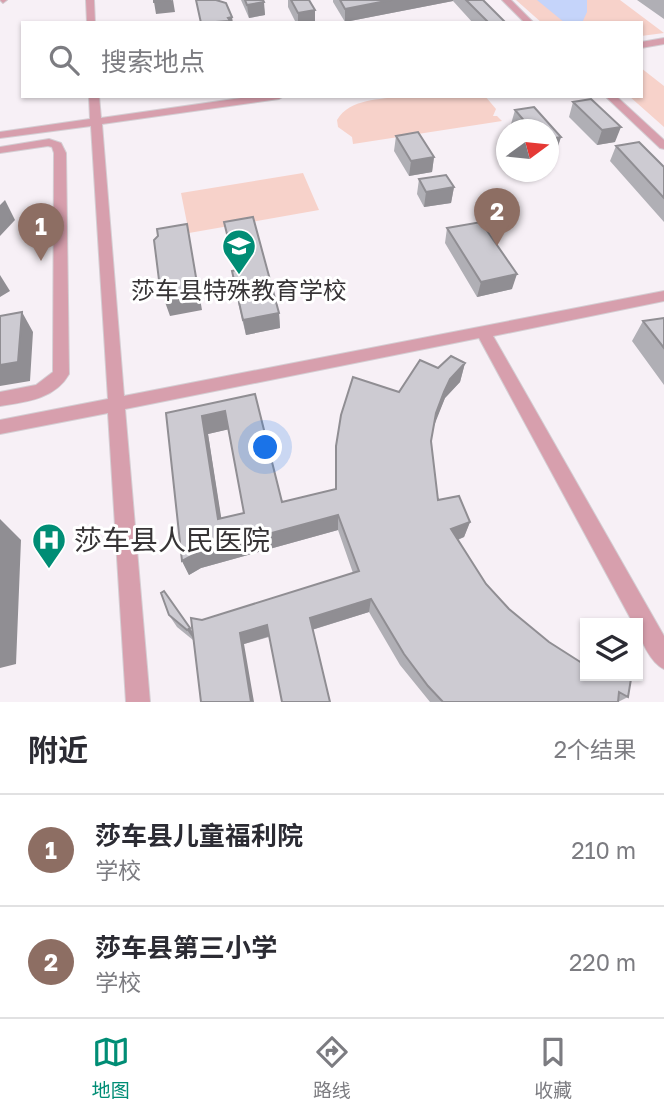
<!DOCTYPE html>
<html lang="zh">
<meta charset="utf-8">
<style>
body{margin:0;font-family:"Golos Text","Noto Sans SC",sans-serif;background:#f7f7f7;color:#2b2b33}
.controls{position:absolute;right:21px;bottom:21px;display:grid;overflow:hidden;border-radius:0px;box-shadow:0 2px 5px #0004}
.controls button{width:63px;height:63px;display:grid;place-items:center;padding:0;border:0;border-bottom:2px solid #e1e1e2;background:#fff;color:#2b2b33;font:35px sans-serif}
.compass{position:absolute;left:496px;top:119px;width:63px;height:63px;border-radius:50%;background:#fff;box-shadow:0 2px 5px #0004;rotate:75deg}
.you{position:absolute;left:266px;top:448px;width:24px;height:24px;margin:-18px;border:5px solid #fff;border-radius:50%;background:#1a73e8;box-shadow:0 0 0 10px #1a73e833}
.badge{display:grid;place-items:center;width:46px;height:46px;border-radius:50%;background:#008d75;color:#fff;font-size:23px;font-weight:700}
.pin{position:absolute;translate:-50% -58px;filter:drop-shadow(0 2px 4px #0008)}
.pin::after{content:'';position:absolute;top:37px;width:24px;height:21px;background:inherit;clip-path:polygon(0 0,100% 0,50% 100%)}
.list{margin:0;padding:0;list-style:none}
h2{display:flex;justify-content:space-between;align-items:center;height:91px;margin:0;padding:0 28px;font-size:30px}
h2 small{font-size:23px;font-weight:400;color:#7c7c81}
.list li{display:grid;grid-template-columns:46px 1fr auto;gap:21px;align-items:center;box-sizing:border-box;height:112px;padding:0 28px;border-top:2px solid #e1e1e2}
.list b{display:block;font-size:26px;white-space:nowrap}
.list p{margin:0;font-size:23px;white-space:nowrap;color:#7c7c81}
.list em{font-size:23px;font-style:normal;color:#7c7c81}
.icon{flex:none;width:38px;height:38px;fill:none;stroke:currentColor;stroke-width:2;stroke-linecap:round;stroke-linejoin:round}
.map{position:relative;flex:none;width:664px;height:702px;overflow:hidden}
.search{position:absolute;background:#fff;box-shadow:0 2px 5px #0004;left:21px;right:21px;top:21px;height:77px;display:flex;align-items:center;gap:18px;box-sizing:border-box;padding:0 24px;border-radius:0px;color:#7c7c81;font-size:26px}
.sheet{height:315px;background:#fff}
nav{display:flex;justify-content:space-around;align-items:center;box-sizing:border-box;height:98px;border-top:2px solid #e1e1e2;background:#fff;font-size:19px;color:#7c7c81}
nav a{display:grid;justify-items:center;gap:4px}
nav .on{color:#008d75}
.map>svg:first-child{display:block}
</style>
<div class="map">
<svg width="664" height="702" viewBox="0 0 664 702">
<rect width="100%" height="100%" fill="#f7f0f6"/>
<!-- green -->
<path fill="#f7d2ca" d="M516 0H620L664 33 641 36V23H542Z
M641 68 664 86V127L629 96H641Z
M403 96H485L496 109 493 116H497L502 121 353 144 352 137 338 127 337 120C350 98 380 100 403 96Z
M303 173 319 210 189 233 181 193Z"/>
<!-- water -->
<path fill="#c5d4fa" d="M537 0H587V12L582 23H565Z"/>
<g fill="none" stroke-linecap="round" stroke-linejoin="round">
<!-- minor casing -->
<g stroke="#d4ced3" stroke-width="2">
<path id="minor" d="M0 0H7L3 3Z
M86 0H94L95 23H87Z
M502 0H511L534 23H525Z
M664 38V44L641 48V42Z
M89 96H99L101 118 255 96H284L279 99 102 124 124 396 664 291V301L493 336 664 636V669C651 663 638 638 638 623H633L479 338 125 409 150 702H126L108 413 0 434V420L108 399 91 126 0 138V132L90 119Z
M605 96H616L664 140V149L660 148Z
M49 139 61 143 66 153 69 374C55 399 26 402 0 406V392L36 385 53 372 54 153 52 147 48 146 0 153V147Z"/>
</g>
<!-- minor -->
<use href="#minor" fill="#d79fad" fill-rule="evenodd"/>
</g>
<!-- wall -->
<path fill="#b0afb5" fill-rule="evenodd" d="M241 0H263L265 15 249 18Z
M288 0H309L315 23H296L288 7Z
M333 0H483L506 23H473L453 1 345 22 333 2Z
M637 0H664V19Z
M573 102 615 142 597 145 569 117Z
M534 107 561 137 556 152 549 153V130H515L511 124 515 110Z
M396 136 434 157 432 172 409 176 394 151Z
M616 146 664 167V222L610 161Z
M419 179 454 187 451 203 424 207 417 194Z
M224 222 279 313 280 328 246 335 234 286 232 271H235Z
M447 228 512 289 477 297 445 243Z
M664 318V385L632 341 643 321Z
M465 363 460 382 445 398 433 426 431 441 438 500 470 522 464 537 458 540 486 584 509 609 585 676H625L628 697 618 702H430L400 665 369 612 312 630 269 637 244 644 193 640 177 627 169 615 192 632 202 620 353 573 338 530 201 568 189 575 182 561 166 413 255 394 282 502 336 489 399 392 438 368ZM229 429 244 513 221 519 208 434Z"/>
<!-- shaded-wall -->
<path fill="#908e93" d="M173 0 175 12 156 14 154 2Z
M391 0H453V1L345 22V9Z
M264 2 265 15 249 18 247 5Z
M315 10V23H298V13Z
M232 17 233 23H215L228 18Z
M621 127 615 142 597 145 602 130Z
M561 137 556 152 549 153V139Z
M434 157 432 172 409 176 411 161Z
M454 187 451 203 424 207 426 192Z
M5 200 15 220 0 236V205Z
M187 224 202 310 170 316 160 288H164Z
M517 274 512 289 477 297 481 282Z
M0 275 10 291 0 297Z
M22 312 33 332 30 381 0 386V365Z
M279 313 280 328 246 335 243 320Z
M465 363 460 382 445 398 432 431 436 413 450 379Z
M225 411 230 429 208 434 224 535 218 519 202 416Z
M338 515V530L201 568 189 575 182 561 195 554Z
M0 519 21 540 16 664 0 668Z
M470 522 464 537 446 544 451 529Z
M371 599 369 612 311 630 310 618Z
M267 625 270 636 244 644 254 702H251L240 633Z
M190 628 197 639 195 641 187 630Z"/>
<!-- building -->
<path fill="#cdcbd2" stroke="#908e93" stroke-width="2" fill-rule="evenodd" d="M154 0H171L154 2Z
M196 0H216L226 3 232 17 228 18 230 21 201 23Z
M245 0H263L264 2 247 5Z
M291 0H309L315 10 298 13Z
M340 0H391L345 9Z
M466 0H483L506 23H489Z
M591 99 621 127 602 130 573 102Z
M534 107 561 137 549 139V130H532L515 110Z
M418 132 434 157 411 161 396 136Z
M639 142 664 167V198L616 146Z
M446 175 454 187 426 192 419 179Z
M253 217 279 313 243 320 232 271 236 270 224 222Z
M481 222 517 274 481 282 447 228Z
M187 224 199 295 166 301 164 288H160L154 240 158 236 157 229Z
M22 312 18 362 0 365V316Z
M664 318V348L643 321Z
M451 356 465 363 450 379 444 392 436 413 431 441 438 500 459 496 470 522 451 529 486 584 509 609 549 642 585 665V676H608L613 678 614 676H625L631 679 628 697 619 692 618 702H443L428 686 404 654 371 599 310 618 330 702H282L267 625 240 633 251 702H201L191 618 202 620 359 571 338 515 195 554 182 561 166 413 255 394 282 502 336 489V446L341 415 353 377 399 392 420 360 438 368ZM225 411 244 513 218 519 202 416Z
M164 591 190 628 187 630 169 615 161 593Z"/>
<!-- icons -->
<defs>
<g id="school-pin" transform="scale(1.75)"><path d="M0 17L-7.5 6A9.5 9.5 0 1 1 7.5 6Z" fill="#008d75" stroke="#fff"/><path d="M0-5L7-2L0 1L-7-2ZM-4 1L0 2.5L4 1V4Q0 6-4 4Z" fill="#fff"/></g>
<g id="hospital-pin" transform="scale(1.75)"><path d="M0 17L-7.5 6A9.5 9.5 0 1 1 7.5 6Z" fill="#008d75" stroke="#fff"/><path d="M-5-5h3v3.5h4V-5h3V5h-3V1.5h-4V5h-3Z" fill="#fff"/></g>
</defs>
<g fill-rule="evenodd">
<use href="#school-pin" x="239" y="246"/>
<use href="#hospital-pin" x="49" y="540"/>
</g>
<g text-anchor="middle" stroke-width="6" stroke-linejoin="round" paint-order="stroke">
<!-- poi labels -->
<g font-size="24" fill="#373436" stroke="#fff">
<text x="239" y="299">莎车县特殊教育学校</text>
</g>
<!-- near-poi labels -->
<g font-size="28" fill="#373436" stroke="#fff" text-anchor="start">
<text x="74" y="550">莎车县人民医院</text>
</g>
</g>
</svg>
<div class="controls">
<button><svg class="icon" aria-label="layers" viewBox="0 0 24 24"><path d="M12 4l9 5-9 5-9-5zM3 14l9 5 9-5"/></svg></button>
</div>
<svg class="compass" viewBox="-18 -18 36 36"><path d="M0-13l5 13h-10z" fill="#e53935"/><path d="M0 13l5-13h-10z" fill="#7c7c81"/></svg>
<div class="you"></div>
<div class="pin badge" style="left:41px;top:261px;background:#8d6e63">1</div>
<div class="pin badge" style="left:497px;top:246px;background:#8d6e63">2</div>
<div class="search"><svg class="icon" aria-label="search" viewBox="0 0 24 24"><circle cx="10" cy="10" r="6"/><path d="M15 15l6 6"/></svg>搜索地点</div>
</div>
<section class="sheet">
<h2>附近<small>2个结果</small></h2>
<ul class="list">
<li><span class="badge" style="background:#8d6e63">1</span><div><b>莎车县儿童福利院</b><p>学校</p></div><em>210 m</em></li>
<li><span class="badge" style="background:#8d6e63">2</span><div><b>莎车县第三小学</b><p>学校</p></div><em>220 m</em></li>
</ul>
</section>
<nav>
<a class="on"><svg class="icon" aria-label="map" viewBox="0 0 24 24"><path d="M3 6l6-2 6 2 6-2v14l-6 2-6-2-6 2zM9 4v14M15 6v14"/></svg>地图</a>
<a><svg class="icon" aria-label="directions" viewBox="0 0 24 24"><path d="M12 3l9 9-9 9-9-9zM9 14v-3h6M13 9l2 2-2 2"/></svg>路线</a>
<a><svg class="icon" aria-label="saved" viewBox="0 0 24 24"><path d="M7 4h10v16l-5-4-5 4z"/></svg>收藏</a>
</nav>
